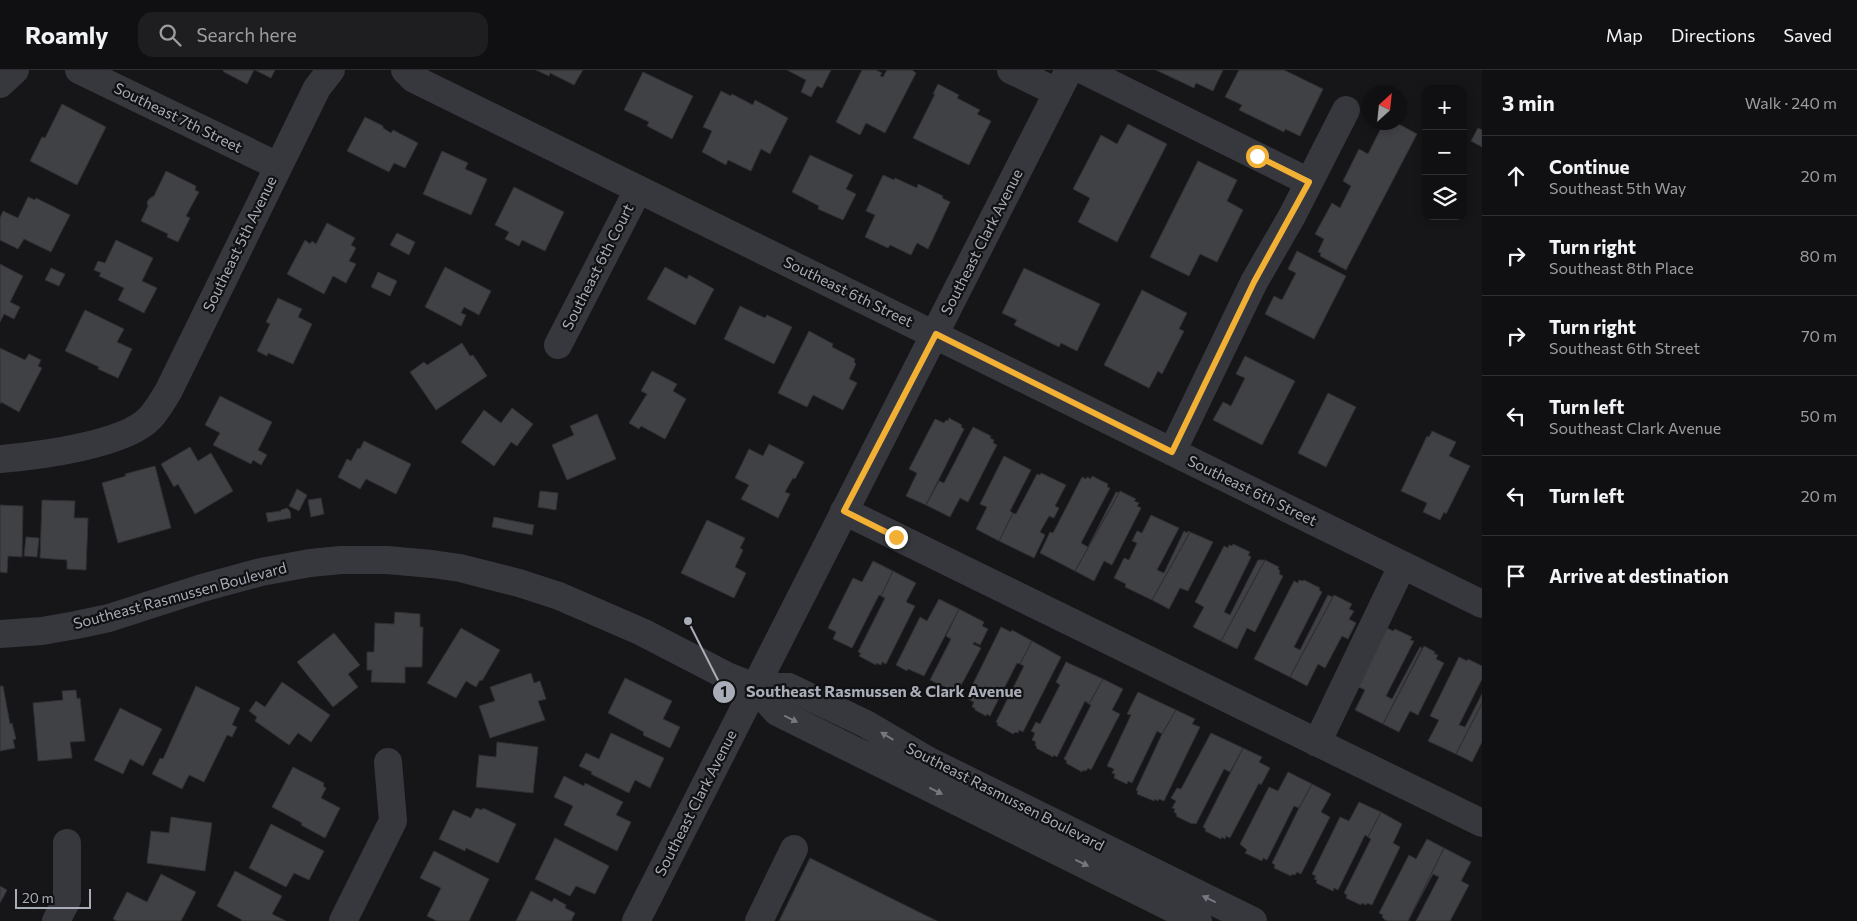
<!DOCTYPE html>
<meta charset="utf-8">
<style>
body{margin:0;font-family:Commissioner,sans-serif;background:#1e1e20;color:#f1f3f6}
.controls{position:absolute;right:15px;top:15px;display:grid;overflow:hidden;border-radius:10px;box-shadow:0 2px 8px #0003}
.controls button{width:45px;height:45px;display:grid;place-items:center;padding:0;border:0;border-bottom:1px solid #303032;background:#101012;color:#f1f3f6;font:25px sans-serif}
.compass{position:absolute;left:1362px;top:15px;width:45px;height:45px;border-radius:50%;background:#101012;box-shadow:0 2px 8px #0003;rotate:27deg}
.scale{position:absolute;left:15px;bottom:12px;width:76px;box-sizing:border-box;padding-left:5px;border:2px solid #a8adb8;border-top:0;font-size:14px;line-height:18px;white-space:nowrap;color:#a8adb8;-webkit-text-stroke:4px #111113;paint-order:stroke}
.stop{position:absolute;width:15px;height:15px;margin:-11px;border:4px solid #f2b134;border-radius:50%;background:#fff}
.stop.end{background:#f2b134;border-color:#fff;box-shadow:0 1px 5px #0008}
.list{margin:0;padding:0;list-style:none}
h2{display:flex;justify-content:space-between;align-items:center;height:65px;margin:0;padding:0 20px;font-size:21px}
h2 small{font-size:16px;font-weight:400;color:#9c9d9f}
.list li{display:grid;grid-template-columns:32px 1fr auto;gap:15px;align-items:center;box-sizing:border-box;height:80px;padding:0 20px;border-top:1px solid #303032}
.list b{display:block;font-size:19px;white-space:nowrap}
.list p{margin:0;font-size:16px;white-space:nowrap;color:#9c9d9f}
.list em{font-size:16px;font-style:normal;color:#9c9d9f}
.icon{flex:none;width:28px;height:28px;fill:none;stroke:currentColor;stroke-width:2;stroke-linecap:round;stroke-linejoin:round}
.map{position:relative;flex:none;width:1482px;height:851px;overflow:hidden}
header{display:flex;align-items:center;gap:30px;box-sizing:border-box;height:70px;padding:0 25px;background:#101012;border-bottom:1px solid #303032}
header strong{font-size:24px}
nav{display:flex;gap:28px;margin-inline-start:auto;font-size:18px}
.search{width:350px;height:45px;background:#1e1e20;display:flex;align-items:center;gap:12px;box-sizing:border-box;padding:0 18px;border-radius:15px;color:#9c9d9f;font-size:19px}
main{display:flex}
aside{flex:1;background:#101012}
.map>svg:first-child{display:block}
</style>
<header>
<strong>Roamly</strong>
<div class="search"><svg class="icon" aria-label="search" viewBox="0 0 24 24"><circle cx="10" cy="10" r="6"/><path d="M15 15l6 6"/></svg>Search here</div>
<nav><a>Map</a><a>Directions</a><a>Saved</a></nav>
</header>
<main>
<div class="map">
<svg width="1482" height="851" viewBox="0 0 1482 851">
<rect width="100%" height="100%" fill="#161618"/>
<!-- building -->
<path fill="#404145" stroke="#303034" d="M223 0H254L247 14 224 2Z
M255 0H275L271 8Z
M536 0H583L574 15 550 3 549 6Z
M787 0H831L822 18 817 16 811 27 801 22 806 10Z
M862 0H876L882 3 880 6 883 7 887 0H912L916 3 885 63 866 53 860 65 836 52Z
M1156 0H1223L1213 21 1196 13 1194 18Z
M1239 0H1284L1323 19 1300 66 1285 59 1284 62 1239 40 1242 35 1225 27Z
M643 2 693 26 672 69 647 56 649 52 624 40Z
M938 14 959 25 957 28 980 40 977 44 991 51 969 95 913 68 935 24H933Z
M721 21 731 26 732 24 753 35 755 30 788 48 770 84 761 79 751 101 728 90 726 95 702 82 712 61 703 57Z
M62 34 106 57 77 115 30 91 42 67 45 68Z
M365 47 383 56V58L391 63 393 60 418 73 405 98 394 93 389 102 347 81Z
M1384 52H1395L1417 64 1346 200 1320 186 1321 183 1318 182 1324 169 1315 164 1332 133 1340 138 1351 116 1343 111 1359 79 1368 84Z
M1128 54 1167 74 1117 172 1078 152 1090 128 1073 119 1101 65 1117 74Z
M1478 58 1482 60V77L1471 71Z
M442 81 468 93 465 99 487 109 471 145 423 124Z
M810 85 853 105 846 119 856 124 843 150 818 139 819 136 792 122Z
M1198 91 1237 110 1227 131 1243 140 1217 192 1200 184 1189 206 1150 187Z
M166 101 196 116 195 120 199 122 186 146 190 148 178 172 167 167 168 164 141 151 148 136 147 132 150 128 154 126Z
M883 105 894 110 895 108 917 118 918 114 943 126 942 128 950 132 928 179 917 173 911 185 890 175 888 178 865 167 875 145 866 141Z
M514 117 564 142 545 181 522 170 519 176 505 169 509 162 495 155Z
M28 127 35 130 36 128 70 145 51 182 24 169 18 179 0 170V148L3 141 18 148Z
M327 153 355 168 351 175 356 178 349 191 356 194 346 213 333 206 324 224 287 204 305 170 310 174 312 171 316 174Z
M397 163 415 172 409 185 390 175Z
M116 170 153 188 142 211 157 218 144 243 118 230 124 218 99 206 101 203 94 200 98 191 105 193Z
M1297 181 1346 206 1314 269 1265 244 1274 226 1282 230 1296 203 1288 199Z
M0 194 23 206 10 232 20 237 14 249 4 244 0 252Z
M445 197 491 221 479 245 464 237 461 243 466 245 461 256 425 237Z
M665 197 687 209 689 205 714 219 695 255 647 229Z
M51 198 65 204 59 216 45 210Z
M1024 198 1100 234 1077 281 1061 273 1059 277 1014 255 1017 250 1002 243Z
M378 202 397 211 390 226 371 217Z
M1142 220 1187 243 1179 259 1184 261 1162 304 1158 301 1149 318 1104 295Z
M278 228 302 239 298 247 312 254 293 294 268 283 267 286 257 281 270 254 266 252Z
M740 236 765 248 767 245 792 257 774 294 724 269Z
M85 240 124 259 117 272 132 279 118 308 98 299 99 297 65 281Z
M809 261 833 274 832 277 855 289 854 292 856 294 849 309 857 313 843 340 813 325 807 337 778 323Z
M462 273 470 286 473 285 487 306 436 340 410 302 424 292 427 295Z
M0 278 25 290 29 284 41 290 38 296 42 298 19 342 1 332 0 334Z
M1245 286 1295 311 1262 375 1213 350 1223 332 1231 336 1245 308 1236 304Z
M652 301 677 314 673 321 686 329 665 369 641 356 639 359 629 353 647 324 641 321Z
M1328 323 1356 337 1326 397 1298 383Z
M220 326 272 352 258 380 267 385 261 395 253 390 251 394 213 375 220 363 205 355Z
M512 338 533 354 517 376 511 372 494 396 461 372 484 340 501 353Z
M597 344 616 389 567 410 552 375 574 365 570 356Z
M949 348 962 355 961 357 964 359 926 435 906 426 917 403 909 399 935 349 944 353 946 350 948 351Z
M973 357 991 366 990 368 994 370 993 373 997 375 968 432 960 428 950 447 926 435 939 411 944 413Z
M1432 361 1456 372 1449 386 1470 396 1446 444 1444 442 1440 450 1423 442 1427 433 1401 421 1427 366 1429 367Z
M364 371 411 394 396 424 366 409 360 419 338 407 347 389 351 391 358 378 360 379Z
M769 374 804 392 795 409 793 408 785 422 790 424 778 448 741 429 749 415 735 408 749 379 763 386Z
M190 377 198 391 211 383 233 421 195 444 178 414 174 417 161 394Z
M1004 386 1031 400 1010 441 1013 443 999 471 976 459 987 437 980 434Z
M155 396 171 458 118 473 102 413 126 406 125 404Z
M1041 403 1066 415 1055 436 1059 438 1054 448 1049 446 1040 462 1045 465 1034 488 999 471 1013 443 1016 444 1037 404 1040 405Z
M1092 406 1108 414 1107 417 1110 418 1081 473 1088 477 1116 422 1119 423 1075 501 1040 483 1050 462 1053 463 1082 407 1086 409 1087 407 1091 409Z
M297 419 307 425 299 441 289 436Z
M540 421 558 423 556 440 538 437Z
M1120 421 1136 429 1134 431 1139 433 1137 436 1141 438 1112 495 1104 491 1094 511 1075 501Z
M321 428 324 444 311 447 308 430Z
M42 430 75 431 74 448H88L86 500 67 499V490L40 488Z
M0 435 23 436 22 487 8 486 7 503 0 502Z
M287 438 290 441 291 448 268 452 266 443 281 441V440Z
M1151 445 1179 458 1157 500 1164 503 1184 461 1187 463 1188 461 1190 462 1152 530 1125 517 1126 514 1114 508 1124 488 1129 490 1137 473 1132 471 1137 461 1142 463Z
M494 447 534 455 532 465 492 457Z
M707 450 745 468 740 478 743 480 735 497 746 503 734 528 681 503Z
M1190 462 1213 472 1188 521 1180 518 1169 539 1152 530Z
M26 467 39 468 37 487 24 486Z
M1233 474 1250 482 1248 485 1251 487 1224 542 1230 545 1258 490H1265L1221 571 1193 557 1204 537 1195 532 1224 476 1228 478 1229 475 1232 476Z
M1265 490 1279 497 1278 499 1280 501 1279 504 1283 506 1255 562 1247 558 1237 579 1221 571Z
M873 491 893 501 881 526 879 525 852 578 833 569 836 562 828 558 853 508 862 512Z
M893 501 916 513 906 532 915 536 886 594 882 592 881 595 876 593V595L859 586 861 583 858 582 885 528 881 526Z
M1299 510 1303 511 1304 510 1320 518 1319 520 1322 522 1294 577 1300 580 1328 525 1332 527 1334 525 1290 607 1254 589 1294 511 1298 513Z
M1334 525 1352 534 1349 539 1354 541 1349 549 1356 553 1348 569 1342 566 1325 598 1318 594 1307 616 1290 607Z
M939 529 959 539 924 606 908 599 907 601 896 595 920 547 927 551Z
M959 539 984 552 982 556 988 559 980 575 974 572 973 574 981 578 957 623 930 610 951 569 946 566Z
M395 542 420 544V557H423L422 597H405V613L371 612 372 600H367V582H374L375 553 394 554Z
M1001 557 1011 562 1012 560 1032 571 1020 594 1017 593 990 646 987 644 986 646 975 640V638L972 637 974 632 966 628Z
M461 558 500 580 482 611 480 610 476 617 466 611 456 628 427 613Z
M1387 558 1393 561 1395 559 1412 567 1410 570 1414 571 1386 626 1392 629 1420 577 1422 578 1383 654 1355 640 1365 620 1357 616Z
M334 563 360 595 348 604 358 617 333 637 297 592Z
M1032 571 1061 587 1023 662 1019 660 1018 663 1015 662 1013 664 997 655 998 653 996 652 1024 596 1020 594Z
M1424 576 1435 582 1434 584 1438 585 1436 589 1444 593 1418 645 1410 641 1399 662 1383 654Z
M1459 587 1467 591 1468 589 1482 596V609L1459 655 1465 657 1482 624V633L1456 684 1428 671 1439 650 1430 646Z
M1066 592 1103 609 1089 634 1085 631 1057 687 1054 685 1053 687 1036 678 1037 677 1035 675 1036 672 1032 670 1035 663 1031 661 1036 652 1040 654 1060 615 1056 612Z
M531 603 534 613 540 611 546 629 538 631 545 650 490 668 479 636 495 631 490 617Z
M625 608 672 631 663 649 680 657 670 678 643 665 644 662 608 643Z
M1103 609 1123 619 1112 640 1120 644 1091 700 1088 698 1086 701 1083 700 1082 702 1066 693 1067 691 1064 689 1091 635 1089 634Z
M282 612 330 645 311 672 298 663 289 675 255 651 257 647 249 641 256 631 265 637Z
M0 616H3L10 654 12 653 16 669 13 670 15 678 0 681Z
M196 616 240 638 232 655 237 657 232 667 227 665 204 712 189 705 182 719 152 704 160 688 163 689Z
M76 620 77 629 80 628 85 671 70 672 72 688 38 691 33 633 63 630 62 621Z
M1138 622 1176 640 1162 664 1157 661 1132 713 1128 711 1127 714 1114 708 1115 704 1112 703 1114 699 1107 696 1131 645 1127 644Z
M1482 633V672L1472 692 1456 684Z
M120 638 162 659 143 696 130 689 123 704 94 690Z
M1176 640 1195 649 1192 654 1200 657 1164 731 1159 729 1158 731 1155 729 1154 731 1137 724 1138 721 1136 720 1162 664Z
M611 663 664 688 650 718 635 710 629 723 591 704 592 702 579 696 586 683 599 689Z
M1211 663 1243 678 1230 702 1224 699 1196 754 1193 753 1192 754 1176 746 1177 744 1174 742 1175 739 1172 738 1176 731 1171 728 1177 718 1181 719Z
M497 672 538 677 533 723 476 717 479 685 496 687Z
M1243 678 1262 687 1259 692 1270 698 1261 715 1259 713 1230 768 1226 766 1225 769 1222 767 1221 769 1205 761 1206 759 1203 757Z
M293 697 324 713 323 716 326 718 321 728 340 738 325 768 301 755 302 753 272 737Z
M1288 702 1312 714 1299 738 1294 736 1267 790 1263 788 1262 791 1245 783 1247 780 1240 774 1269 717 1278 721Z
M564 706 584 716 585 713 623 732 616 745 631 752 617 781 564 755 573 736 554 727Z
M1312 714 1331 724 1321 742 1330 747 1301 804 1297 802 1295 805 1292 804 1291 806 1274 798 1275 795 1272 793 1299 738Z
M1359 732 1381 742 1368 767 1365 765 1338 820 1334 818 1333 821 1316 813 1317 810 1314 809 1316 806 1312 804 1340 747 1349 751Z
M476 738 482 740 483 738 516 754 498 793 466 778 465 781 439 769 453 740 471 748Z
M1381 742 1402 754 1393 773 1400 777 1372 835 1367 833 1366 835 1362 833 1361 835 1346 828 1347 825 1344 823 1371 769 1368 767Z
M171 747 212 753 205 801 147 793 151 761 169 763Z
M271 754 324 781 309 810 294 803 286 817 249 798Z
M555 768 609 796 595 824 576 816 570 826 535 809Z
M1427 769 1444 778 1408 851H1387L1384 849 1382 847 1383 845 1379 843 1409 785 1416 789Z
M1444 778 1471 792 1461 811 1469 815 1450 851H1416L1439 807 1433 804 1408 851Z
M434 781 489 809 469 851H437L427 846 441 818 420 808Z
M810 788 937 851H779Z
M235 801 282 826 272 844 286 851H241L242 850 217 836Z
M161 804 196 822 181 851H117L113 849 127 822 147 832Z
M0 816 7 820 0 833Z
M531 821 552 832 554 828 566 835 565 838 575 843 571 851H516Z"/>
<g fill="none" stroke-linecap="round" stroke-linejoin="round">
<!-- minor -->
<path stroke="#37383d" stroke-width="28" d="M79 0 278 96
M405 0 414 9 1482 534
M1011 0 1057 22
M1083 0 1309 112
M0 14 15 0
M558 275 638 120
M1172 382 1254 212 1292 146 1346 40
M0 389C37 386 125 375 150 348 157 341 162 331 168 322L317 18 331 0
M844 441 1482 753
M0 564 42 561 76 555 109 548 202 518 261 502 310 493 341 490H387L432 494 460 498 519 513 559 526 642 562 727 606 755 617H789L866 654 929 691 1253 851
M755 617 777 642 1198 851
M1317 673 1402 496
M56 851 67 830V773
M343 851 393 751 388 692
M636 851 1069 0
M759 851 794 779"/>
</g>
<!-- one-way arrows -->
<defs><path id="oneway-solid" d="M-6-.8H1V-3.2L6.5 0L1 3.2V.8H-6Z" transform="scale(1.25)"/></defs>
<g fill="#757881">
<use href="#oneway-solid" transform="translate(791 649) rotate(26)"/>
<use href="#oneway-solid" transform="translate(887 666) rotate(-149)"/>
<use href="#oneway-solid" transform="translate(936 721) rotate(26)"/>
<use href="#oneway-solid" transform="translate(1082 793) rotate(26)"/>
<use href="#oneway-solid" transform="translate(1209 829) rotate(-154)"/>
</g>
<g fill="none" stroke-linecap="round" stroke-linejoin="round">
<!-- route -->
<path stroke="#f2b134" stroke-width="6" d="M896 467 844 441 936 264 1172 382 1254 212 1309 112 1257 86"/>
</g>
<g text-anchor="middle" stroke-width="4.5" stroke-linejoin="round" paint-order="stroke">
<!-- street labels -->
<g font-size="15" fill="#a8adb8" stroke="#111113">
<text transform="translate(178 48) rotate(26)" y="5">Southeast 7th Street</text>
<text transform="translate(982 172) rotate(-63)" y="5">Southeast Clark Avenue</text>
<text transform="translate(240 174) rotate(-64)" y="5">Southeast 5th Avenue</text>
<text transform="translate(598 197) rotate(-63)" y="5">Southeast 6th Court</text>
<text transform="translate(848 222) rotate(26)" y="5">Southeast 6th Street</text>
<text transform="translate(1252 421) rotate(26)" y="5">Southeast 6th Street</text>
<text transform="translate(180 526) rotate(-15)" y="5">Southeast Rasmussen Boulevard</text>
<text transform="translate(1005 727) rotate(27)" y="5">Southeast Rasmussen Boulevard</text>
<text transform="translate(696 733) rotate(-63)" y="5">Southeast Clark Avenue</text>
</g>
</g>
<!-- callouts -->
<path fill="none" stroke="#a8adb8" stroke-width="2" d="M688 551L724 622"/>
<g fill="#a8adb8" stroke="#111113" stroke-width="2">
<circle cx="688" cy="551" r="5"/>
<circle cx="724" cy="622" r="12"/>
</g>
<g font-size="15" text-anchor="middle" font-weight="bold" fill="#111">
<text x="724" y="627">1</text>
</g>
<g font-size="16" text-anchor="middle" font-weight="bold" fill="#a8adb8" stroke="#111113" stroke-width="4.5" stroke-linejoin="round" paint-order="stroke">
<text x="884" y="627">Southeast Rasmussen &amp; Clark Avenue</text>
</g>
</svg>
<div class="controls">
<button>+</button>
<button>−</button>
<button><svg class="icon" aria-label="layers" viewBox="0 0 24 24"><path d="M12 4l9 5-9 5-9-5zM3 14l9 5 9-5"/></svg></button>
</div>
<svg class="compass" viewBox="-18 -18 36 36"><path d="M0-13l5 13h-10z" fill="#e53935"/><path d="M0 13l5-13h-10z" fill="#9c9d9f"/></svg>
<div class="scale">20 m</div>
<div class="stop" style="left:1257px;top:86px"></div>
<div class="stop end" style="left:896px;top:467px"></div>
</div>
<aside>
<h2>3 min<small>Walk · 240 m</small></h2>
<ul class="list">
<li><svg class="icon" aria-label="ahead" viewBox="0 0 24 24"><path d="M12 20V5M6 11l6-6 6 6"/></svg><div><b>Continue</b><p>Southeast 5th Way</p></div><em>20 m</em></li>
<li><svg class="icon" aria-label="right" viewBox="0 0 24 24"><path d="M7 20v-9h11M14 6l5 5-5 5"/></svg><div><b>Turn right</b><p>Southeast 8th Place</p></div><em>80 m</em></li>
<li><svg class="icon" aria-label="right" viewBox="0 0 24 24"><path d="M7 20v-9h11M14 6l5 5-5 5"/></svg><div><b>Turn right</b><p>Southeast 6th Street</p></div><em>70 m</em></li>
<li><svg class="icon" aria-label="left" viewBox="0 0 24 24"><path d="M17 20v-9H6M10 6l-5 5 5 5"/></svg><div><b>Turn left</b><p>Southeast Clark Avenue</p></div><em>50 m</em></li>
<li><svg class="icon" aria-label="left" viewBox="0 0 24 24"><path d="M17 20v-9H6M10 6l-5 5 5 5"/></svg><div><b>Turn left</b></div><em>20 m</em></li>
<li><svg class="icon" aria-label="arrive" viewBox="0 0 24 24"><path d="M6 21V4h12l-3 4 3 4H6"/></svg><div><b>Arrive at destination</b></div></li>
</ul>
</aside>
</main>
